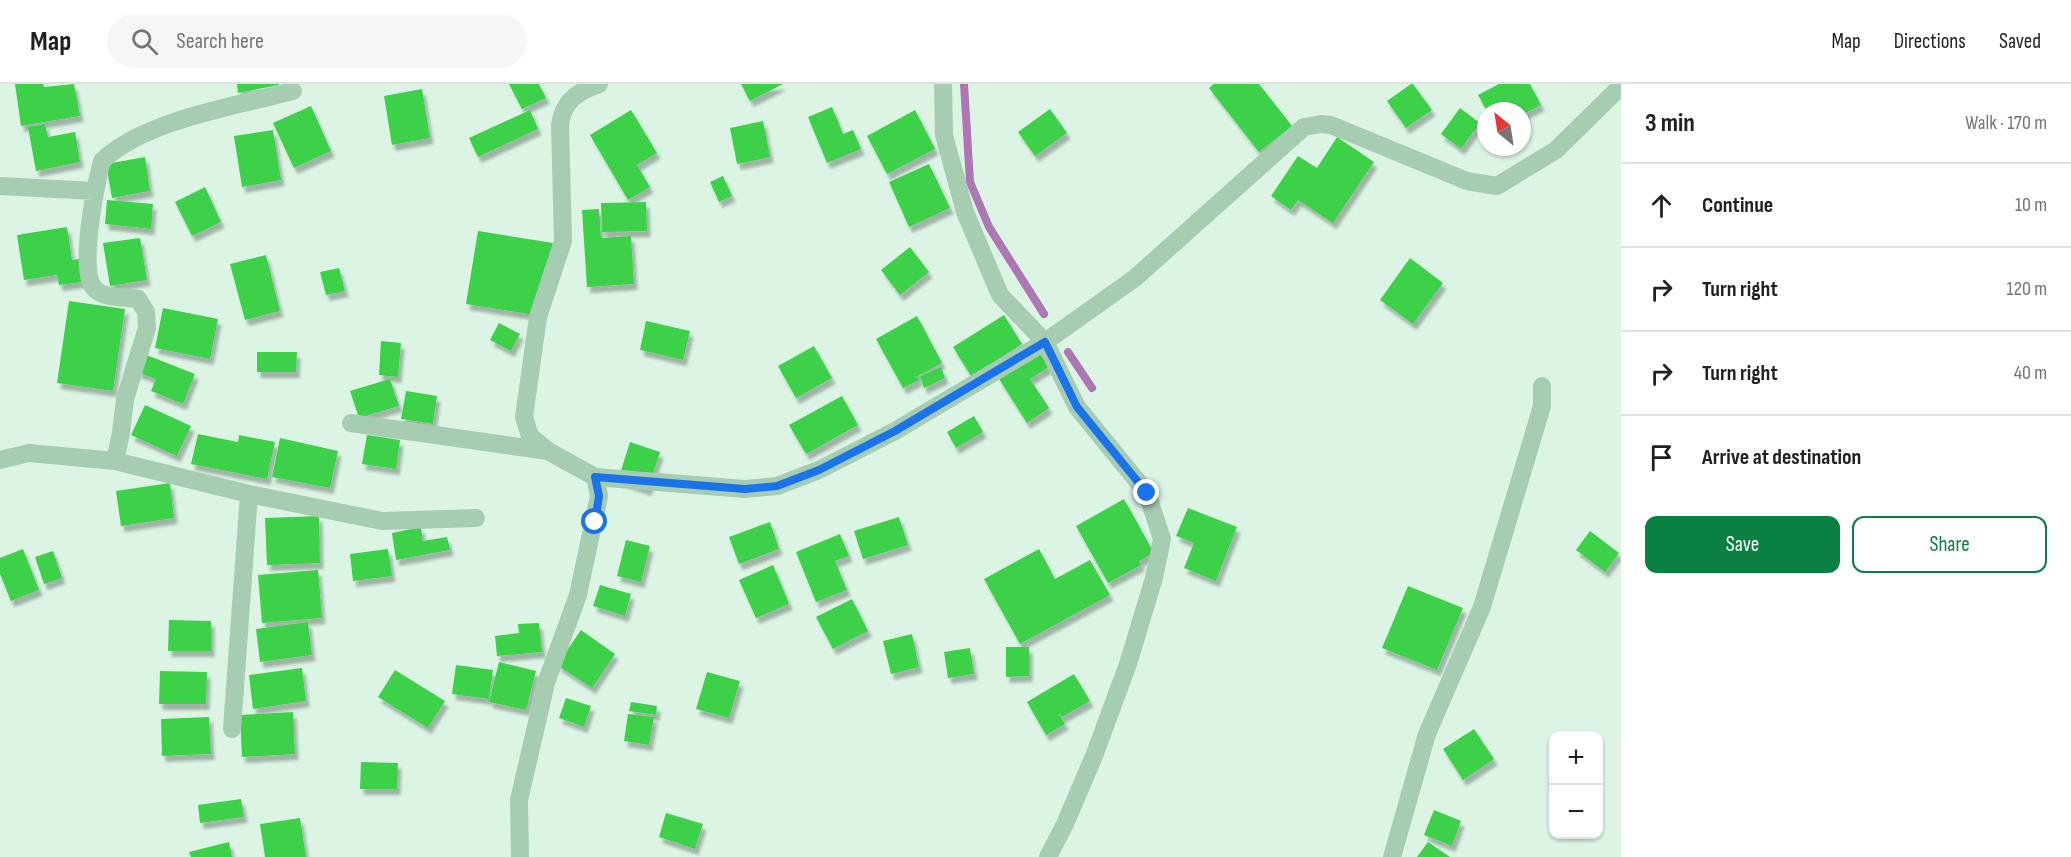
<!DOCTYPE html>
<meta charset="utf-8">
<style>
body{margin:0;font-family:"Sofia Sans Condensed",sans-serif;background:#f6f6f6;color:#202124}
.controls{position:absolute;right:18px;bottom:18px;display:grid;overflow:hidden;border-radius:12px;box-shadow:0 2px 4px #0004}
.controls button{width:54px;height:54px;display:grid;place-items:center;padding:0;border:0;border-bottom:2px solid #e0e0e0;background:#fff;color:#202124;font:30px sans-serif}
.compass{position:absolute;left:1477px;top:18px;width:54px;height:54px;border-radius:50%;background:#fff;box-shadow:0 2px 4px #0004;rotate:330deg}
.stop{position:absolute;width:18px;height:18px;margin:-14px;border:4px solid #1a73e8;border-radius:50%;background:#fff}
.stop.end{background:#1a73e8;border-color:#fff;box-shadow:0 2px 6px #0008}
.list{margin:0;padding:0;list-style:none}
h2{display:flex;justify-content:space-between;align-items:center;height:78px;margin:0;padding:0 24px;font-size:26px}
h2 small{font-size:20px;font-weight:400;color:#757577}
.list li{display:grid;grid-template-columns:39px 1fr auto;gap:18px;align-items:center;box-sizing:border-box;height:84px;padding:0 24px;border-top:2px solid #e0e0e0}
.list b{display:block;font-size:22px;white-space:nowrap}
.list em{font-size:20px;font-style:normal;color:#757577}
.actions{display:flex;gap:12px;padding:18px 24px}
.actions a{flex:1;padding:14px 0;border:2px solid #0b8043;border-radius:12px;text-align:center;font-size:21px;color:#0b8043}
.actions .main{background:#0b8043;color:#fff}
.icon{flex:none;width:33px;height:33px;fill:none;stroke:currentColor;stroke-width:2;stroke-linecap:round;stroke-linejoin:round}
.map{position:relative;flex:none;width:1621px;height:773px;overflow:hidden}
header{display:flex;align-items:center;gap:36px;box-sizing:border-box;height:84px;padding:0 30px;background:#fff;border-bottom:2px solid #e0e0e0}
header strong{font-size:28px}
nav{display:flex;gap:33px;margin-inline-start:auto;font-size:21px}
.search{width:420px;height:54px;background:#f6f6f6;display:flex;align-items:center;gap:15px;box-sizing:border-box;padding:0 21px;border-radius:33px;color:#757577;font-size:22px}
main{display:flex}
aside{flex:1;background:#fff}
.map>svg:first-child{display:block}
</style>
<header>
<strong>Map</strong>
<div class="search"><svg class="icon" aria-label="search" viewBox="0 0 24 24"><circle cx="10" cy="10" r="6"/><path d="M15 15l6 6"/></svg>Search here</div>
<nav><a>Map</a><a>Directions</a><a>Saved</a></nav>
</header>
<main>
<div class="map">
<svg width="1621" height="773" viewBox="0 0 1621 773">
<defs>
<filter id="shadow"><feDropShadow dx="3.5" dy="6" stdDeviation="1.5" flood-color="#0004"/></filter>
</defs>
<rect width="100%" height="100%" fill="#dbf4e4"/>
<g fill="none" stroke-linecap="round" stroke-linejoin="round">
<!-- stream -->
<path stroke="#ad77b4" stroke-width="8" d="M964 0 970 98 989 143 1044 230
M1068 268 1092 304"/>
</g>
<!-- building -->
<path fill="#3dd049" filter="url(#shadow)" d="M15 0H43L44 3 74 0 80 32 21 42Z
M237 0H279V1L238 9Z
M509 0H539L546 14 522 25Z
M741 0H783L750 17Z
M1214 0H1259L1292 42 1259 68 1209 4Z
M1411 0H1413L1432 26 1406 44 1387 17Z
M1499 0H1530L1541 21 1522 31V27H1487L1478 11Z
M422 5 430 54 392 61 384 12Z
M311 22 331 67 294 84 273 39Z
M832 23 843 50 853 46 861 65 827 79 808 33Z
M1460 24 1480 39 1461 65 1441 50Z
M1050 25 1067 49 1035 72 1018 48Z
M530 26 538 45 478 73 469 54Z
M631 26 657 69 637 81 650 103 628 116 590 51Z
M915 26 935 65 887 90 867 52Z
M763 37 770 73 737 80 730 44Z
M45 40 48 53 75 48 80 78 36 87 28 43Z
M273 46 281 96 242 103 234 52Z
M1337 53 1374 78 1333 139 1298 116 1291 126 1271 112 1298 72 1317 84Z
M145 73 150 107 112 114 106 80Z
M929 80 950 124 909 143 889 98Z
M723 92 732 112 719 118 710 98Z
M205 103 221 138 192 152 175 118Z
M107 116 153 120 151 145 105 140Z
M646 118 647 147 602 148 601 119Z
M599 125 601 154 631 152 634 200 587 203 582 126Z
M67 143 72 176 79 175 82 198 59 201 57 191 24 196 17 151Z
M478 147 553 159 541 232 466 220Z
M140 154 147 196 110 202 103 159Z
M910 163 929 188 900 211 881 186Z
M266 171 280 227 245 236 230 180Z
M1410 174 1443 199 1413 240 1380 216Z
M339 184 345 207 326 211 320 188Z
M69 217 125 225 113 307 57 299Z
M163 224 218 235 210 275 155 264Z
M1004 231 1022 260 971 292 953 263Z
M917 232 942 279 914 294 918 293 919 296 903 304 876 255Z
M646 237 690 247 683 276 640 266Z
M499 239 520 250 511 267 490 256Z
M381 257 401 259 398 293 379 291Z
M814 262 832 294 796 314 778 282Z
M257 268H297L296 288H257Z
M1039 268 1049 283 1030 295 1049 324 1027 339 999 295Z
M144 270 195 290 183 320 151 307 156 295 137 288Z
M941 283 945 294 924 304 920 292Z
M390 295 399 322 359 334 350 307Z
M406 307 437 312 433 340 401 335Z
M842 312 858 341 806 370 789 341Z
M145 321 191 342 177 372 131 351Z
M974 332 983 348 956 364 947 348Z
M198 350 238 358 239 351 275 358 267 395 191 380Z
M367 351 400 356 396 385 362 380Z
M280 354 338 367 330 404 272 393Z
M630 358 660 368 648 406 618 396Z
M170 399 174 434 121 442 116 407Z
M1124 415 1154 469 1139 477 1141 481 1108 499 1076 442Z
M1188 424 1237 443 1216 497 1184 484 1194 459 1176 452Z
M319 432 320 479 267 481 265 434Z
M899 433 908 461 863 475 854 447Z
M770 438 779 465 739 480 729 453Z
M421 443 423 457 447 453 450 466 396 476 392 449Z
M1590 447 1619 469 1605 488 1576 466Z
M840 450 849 472 835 477 847 506 816 518 796 468Z
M626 456 650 462 641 498 617 492Z
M23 465 39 506 11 517 0 490V474Z
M388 465 392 492 353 497 350 470Z
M1039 465 1055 495 1090 476 1110 511 1020 560 984 495Z
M53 467 62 494 44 500 35 473Z
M773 481 789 520 756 534 739 496Z
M318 486 322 534 262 539 258 491Z
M600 501 631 510 625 532 593 522Z
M1408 502 1463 524 1437 586 1382 564Z
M852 515 868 547 833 565 816 533Z
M169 536 211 537V567H168Z
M308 538 312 571 260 578 256 545Z
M539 539 542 568 497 572 495 552 519 549 518 540Z
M581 546 615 570 592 604 557 581Z
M912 550 919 583 891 590 883 557Z
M1006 563H1029V592L1006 593Z
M970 564 974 590 948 594 944 568Z
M499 578 536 587 526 626 489 618Z
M456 581 493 586 489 615 452 610Z
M302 584 306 617 253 625 249 591Z
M395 586 445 617 428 644 378 613Z
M160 587 207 588 206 620H159Z
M707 588 740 597 729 634 696 625Z
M1074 590 1090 617 1062 633 1058 628 1065 640 1046 651 1027 618Z
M566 614 591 622 584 643 559 634Z
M631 618 657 622 656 631 629 627Z
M293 628 295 670 242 673 240 631Z
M628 630 654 633 649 661 624 657Z
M209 633 211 670 162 672 161 635Z
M1474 645 1494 675 1463 696 1443 665Z
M361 678 398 679 397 705H360Z
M241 715 244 733 200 739 198 721Z
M1434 726 1461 737 1452 762 1424 751Z
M666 729 703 740 695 765 659 753Z
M300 734 306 773H265L260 740Z
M229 758 232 773H191L189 768Z
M1428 758 1450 773H1417Z"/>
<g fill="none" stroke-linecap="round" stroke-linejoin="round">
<!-- street -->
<path stroke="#a6cdb2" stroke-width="18" d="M943 0 944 51 965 128 1000 211 1045 258 1077 323 1147 409 1162 455 1154 494 1128 580 1094 672 1065 740 1048 773
M0 102 94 107
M351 339 548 367
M0 376 29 369 115 377 249 410 382 437 476 434
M115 377 121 349 125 315 147 244 146 228 138 215C125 213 103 215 94 204 78 186 96 100 102 77 145 36 236 22 293 7
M595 393 745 405 777 402 819 386 895 347 1045 258 1135 194 1304 43 1321 40 1331 41 1467 97 1497 102 1556 66 1621 2
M232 645 249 410
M520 773 519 716 546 599 578 511 599 412 595 393 548 367 530 352 524 333 538 233 563 157 560 41C563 17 577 8 599 0
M1392 773 1427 650 1482 523 1542 322V302"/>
</g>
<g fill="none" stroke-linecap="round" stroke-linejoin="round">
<!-- route -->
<path stroke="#1a73e8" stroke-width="8" d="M595 438 599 412 595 393 745 405 777 402 819 386 895 347 1045 258 1077 323 1147 409"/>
</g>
</svg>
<div class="controls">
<button>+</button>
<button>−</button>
</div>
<svg class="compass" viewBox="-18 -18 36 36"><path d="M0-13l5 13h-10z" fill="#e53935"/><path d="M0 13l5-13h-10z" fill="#757577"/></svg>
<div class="stop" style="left:595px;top:438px"></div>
<div class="stop end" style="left:1147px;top:409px"></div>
</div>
<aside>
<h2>3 min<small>Walk · 170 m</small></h2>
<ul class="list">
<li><svg class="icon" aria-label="ahead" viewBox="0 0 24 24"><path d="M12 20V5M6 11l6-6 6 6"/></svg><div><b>Continue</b></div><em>10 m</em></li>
<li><svg class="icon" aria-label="right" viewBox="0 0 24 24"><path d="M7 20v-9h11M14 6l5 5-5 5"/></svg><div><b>Turn right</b></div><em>120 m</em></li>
<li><svg class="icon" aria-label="right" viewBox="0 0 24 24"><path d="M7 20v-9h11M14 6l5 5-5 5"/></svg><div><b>Turn right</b></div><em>40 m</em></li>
<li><svg class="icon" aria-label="arrive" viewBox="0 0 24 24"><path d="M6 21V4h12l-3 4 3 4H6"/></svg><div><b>Arrive at destination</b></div></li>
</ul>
<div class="actions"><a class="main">Save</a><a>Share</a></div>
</aside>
</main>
